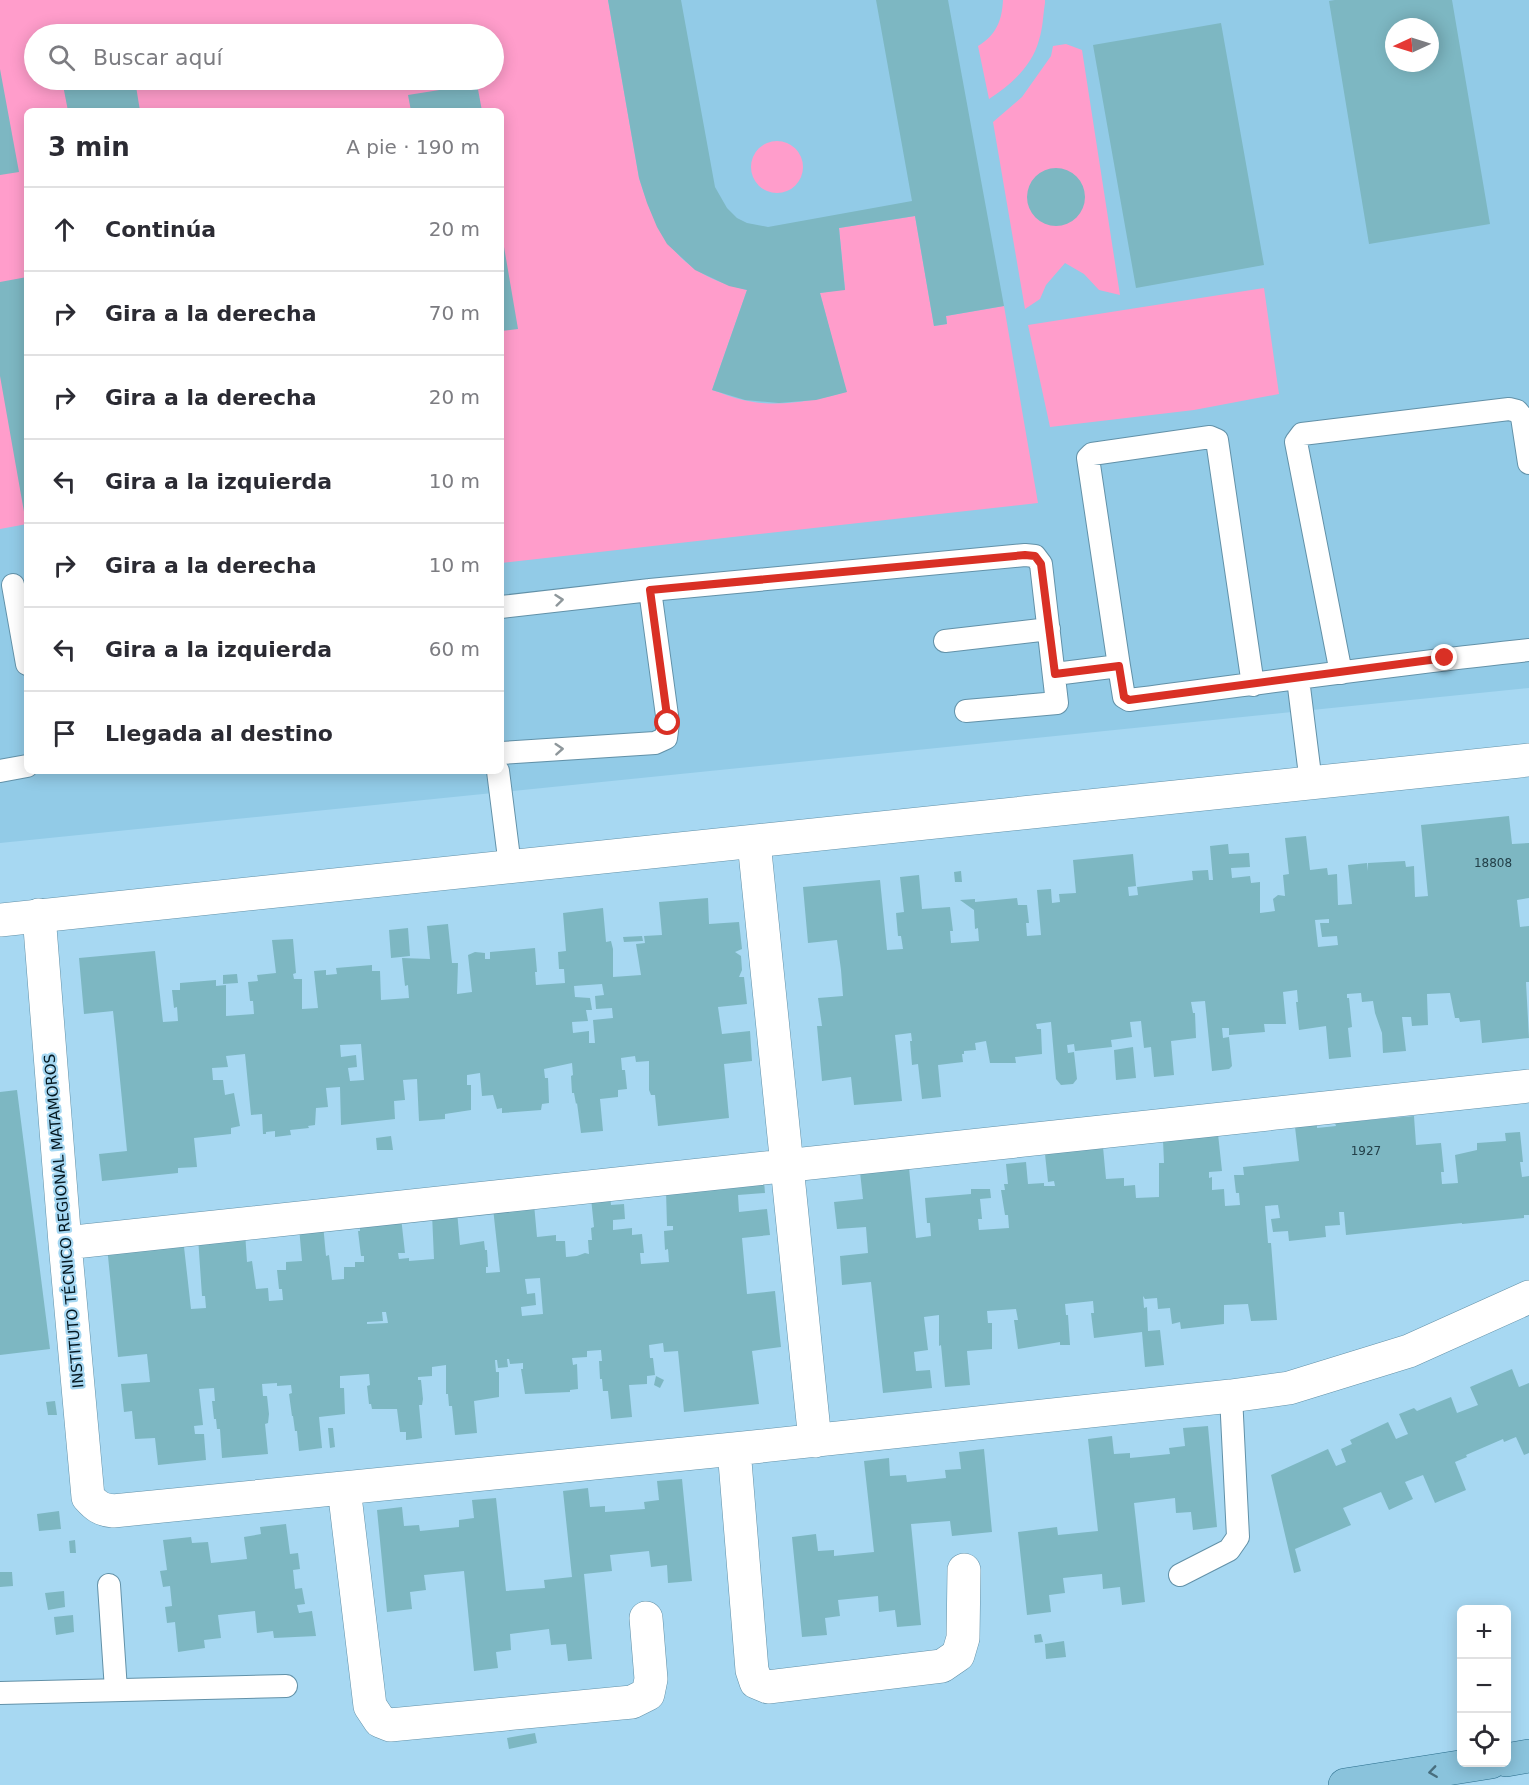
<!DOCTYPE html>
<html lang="es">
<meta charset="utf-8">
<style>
body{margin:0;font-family:"DejaVu Sans",sans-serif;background:#f2f2f3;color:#2b2b33}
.controls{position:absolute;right:18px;bottom:18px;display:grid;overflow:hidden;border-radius:9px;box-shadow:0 3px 15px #0003}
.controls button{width:54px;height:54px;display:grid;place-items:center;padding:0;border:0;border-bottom:2px solid #e1e1e2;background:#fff;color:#2b2b33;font:30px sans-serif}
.compass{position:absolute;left:1385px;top:18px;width:54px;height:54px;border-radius:50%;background:#fff;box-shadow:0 3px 15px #0003;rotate:266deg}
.stop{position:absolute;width:18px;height:18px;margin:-14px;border:4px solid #d93025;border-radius:50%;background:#fff}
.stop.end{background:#d93025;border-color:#fff;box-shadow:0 2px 6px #0008}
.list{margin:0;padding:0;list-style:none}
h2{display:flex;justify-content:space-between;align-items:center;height:78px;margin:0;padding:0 24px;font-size:26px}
h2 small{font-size:20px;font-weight:400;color:#7c7c81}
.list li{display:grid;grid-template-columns:39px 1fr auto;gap:18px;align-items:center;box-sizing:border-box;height:84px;padding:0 24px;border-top:2px solid #e1e1e2}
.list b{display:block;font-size:22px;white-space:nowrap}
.list em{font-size:20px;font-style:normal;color:#7c7c81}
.icon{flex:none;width:33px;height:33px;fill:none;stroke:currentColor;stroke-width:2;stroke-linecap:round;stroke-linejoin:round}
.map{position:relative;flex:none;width:1529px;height:1785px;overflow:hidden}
.search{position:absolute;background:#fff;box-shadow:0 3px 15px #0003;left:24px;top:24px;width:480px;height:66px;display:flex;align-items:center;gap:15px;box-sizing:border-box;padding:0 21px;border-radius:33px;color:#7c7c81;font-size:22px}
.panel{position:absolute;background:#fff;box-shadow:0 3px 15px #0003;left:24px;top:108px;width:480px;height:666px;border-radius:9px}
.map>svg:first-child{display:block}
</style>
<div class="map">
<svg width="1529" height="1785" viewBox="0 0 1529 1785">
<rect width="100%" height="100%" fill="#a7d8f2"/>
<!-- built -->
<path fill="#92cbe7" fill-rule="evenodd" d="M0 0H1529V688L0 843ZM1394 27H1430V63H1394ZM34 34H494V80H34ZM27 111H501V771H27Z"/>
<!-- green -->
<path fill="#ff9dcb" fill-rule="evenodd" d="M0 0H608L639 178C658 240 681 275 747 290L712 390C722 393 733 398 743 400 777 408 814 401 846 392L820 293 845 289 839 228 915 216 934 326 947 324 946 316 1004 306 1038 503 501 563V111H27V524L0 529ZM34 34H494V80H34Z
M1003 0H1045V3C1043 15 1043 28 1039 40 1032 66 1011 85 989 99L978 46C996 35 1002 21 1003 0Z
M1066 44 1082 50 1120 295 1099 290 1084 274 1065 263 1046 285 1040 299 1025 309 993 122 1022 97 1051 56 1053 46Z
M751 167a26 26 0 1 1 52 0a26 26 0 1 1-52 0Z
M1264 288 1279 394 1194 410 1050 427 1028 325Z"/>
<!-- building -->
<path fill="#7db7c2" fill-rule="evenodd" d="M608 0H681L715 187 727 208 737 218 747 223 768 227 912 201 876 0H948L1004 306 946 316 947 324 934 326 915 216 839 228 845 290 820 293 847 392 816 400 779 403 745 400 712 390 747 290 729 286 695 270 667 244 657 227 647 203 639 178Z
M1335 0H1452L1490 224 1369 244 1329 1ZM1394 27H1430V63H1394Z
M1221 23 1264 265 1136 288 1093 45Z
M0 69 19 172 0 175Z
M62 80H135L140 111H68Z
M477 84 482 111H411L408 95Z
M1027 197a29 29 0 1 1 58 0a29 29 0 1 1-58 0Z
M502 235 518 329 501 331V236Z
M27 277V523H26L0 376V282Z
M1509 816 1512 844 1529 843V898L1517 900 1520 927 1529 926V982H1526L1529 1038 1482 1043 1480 1020 1460 1022 1459 1018H1455L1450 993 1427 994 1428 1025 1412 1026 1411 1017H1402L1406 1051 1383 1053 1382 1033 1375 1013 1373 1001 1362 1002 1361 993 1347 994V998H1349L1352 1027 1348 1028 1351 1057 1329 1059 1326 1026 1299 1030 1296 1002H1298L1297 990 1283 992 1286 1024H1264L1265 1032 1229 1035V1028H1222L1223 1038 1229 1037 1232 1066 1229 1069 1212 1071 1205 1001 1191 1002 1193 1013H1195L1196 1038 1171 1041 1174 1075 1154 1077 1151 1047 1144 1048 1141 1021 1130 1022 1132 1037 1111 1040 1112 1047 1075 1051 1074 1044 1067 1045 1068 1053 1074 1052 1077 1079 1073 1084 1061 1085 1056 1079 1051 1022 1036 1024 1037 1029H1041L1042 1054 1015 1057 1016 1063H990L986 1041 975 1043 976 1050 964 1051V1054H962L963 1062 938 1065 941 1097 922 1099 918 1064 912 1065 910 1041H912L911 1033 895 1035 902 1101 854 1105 851 1077 822 1081 817 1026H822L818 998 843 996 841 970 837 940 808 943 803 887 880 880 887 950 903 949 901 936H898L896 913 904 912 900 877 919 875 922 909 950 907 953 931H950L951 943 979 941 978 928 975 929 974 910 960 900 975 899V902L1017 898 1018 905H1027L1029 923H1026L1027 936 1041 935 1037 890 1051 889 1052 903 1060 902 1059 894 1076 893 1073 860 1133 854 1136 886 1128 887 1129 896 1138 895 1137 887 1193 880 1192 871 1208 870 1209 880H1213L1210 846 1228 844 1229 854 1249 853 1250 867 1231 868 1232 878 1250 876 1251 883 1260 882V913L1275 911 1273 899 1278 895 1285 896 1283 875 1289 874 1285 838 1306 836 1310 870 1327 868 1328 875 1337 874 1338 905 1352 904 1348 865 1367 863V871L1368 863 1405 861 1406 867 1414 866 1415 897 1428 896 1421 825ZM1329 919V923H1320L1322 937 1337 936 1338 945 1318 947 1315 920Z
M961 871 962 882H955L954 872Z
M708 898 709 924 739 922 742 949 735 952 741 956 742 970 739 977H744L747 1004 718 1007 722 1034 750 1031 752 1061 724 1064 729 1118 658 1126 655 1095H651L649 1090V1061L636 1062 635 1056 621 1058 622 1070H625L627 1089 618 1090V1097L600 1099 603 1131 581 1133 577 1103 576 1104 574 1093H572L571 1076 573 1075 572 1063 544 1069 545 1078H548L549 1103 542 1104 541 1110 502 1113V1108L497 1109 493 1095 482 1096 480 1073 467 1075V1085H471V1110L445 1114V1119L419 1121 417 1079 403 1080 405 1100 394 1101 395 1119 341 1125 340 1087 326 1088 328 1107 316 1108 315 1125 308 1126 309 1128 290 1130 291 1135 275 1137V1131L266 1132V1134H263L262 1114 251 1115 245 1054 226 1056 228 1067 212 1068 213 1080H223L225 1095 234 1093 240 1126 231 1128V1134L194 1138 197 1167 178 1168V1173L102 1181 99 1154 127 1151 116 1039 113 1011 84 1014 79 958 155 951 163 1022 178 1021 177 1007 174 1008 172 990H180V983L216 980V986L226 985V1016L254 1014 253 1001H250L248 982 258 981 257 975 276 973 272 940 293 939 296 973 293 974 294 979H302V1009L318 1008 314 971 326 970V975L337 974 336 968 372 965V971H380L381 1000 409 998 408 985 405 986 402 958 430 959 427 926 448 924 452 963H458L457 994 472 992 468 955 475 952 485 953V959H490V952L535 948 537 972H535L536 985 565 983 564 969H559L558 952 566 951 563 913 603 908 606 942 611 941 613 949V977L641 975 636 944 645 943 644 936 662 935 659 902ZM602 984 604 995 595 996 596 1009 612 1008 613 1018 593 1020 595 1043H589V1031L573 1033 572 1022 588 1021 586 1010H592L590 998 575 997 574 986ZM361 1044 364 1080 350 1081 348 1068 357 1067 356 1055 341 1057 340 1045Z
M408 928 410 956 391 958 389 930Z
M642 936 643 941 624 942 623 937Z
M237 974 238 983 223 984V975Z
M1133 1047 1136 1078 1116 1080 1114 1050Z
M17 1090 50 1349 0 1355V1092Z
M1414 1116 1416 1145 1441 1143 1444 1172H1441L1442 1184 1458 1183 1455 1155 1477 1150V1143L1506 1141 1505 1133 1520 1132 1523 1162H1520L1522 1177 1529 1176V1215H1524V1218L1462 1224V1223L1346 1235 1344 1212H1339L1340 1225 1325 1226 1326 1237 1289 1241 1288 1231 1273 1232 1271 1219 1280 1218 1278 1205 1265 1206 1268 1243H1271L1277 1320 1251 1321 1248 1304 1224 1305V1324L1181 1329 1180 1322 1172 1324 1170 1308 1158 1309 1157 1298 1145 1299 1143 1296 1144 1308 1147 1307 1148 1331 1160 1330 1164 1365 1145 1367 1142 1332 1094 1338 1091 1313H1094L1093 1301 1065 1304 1066 1315H1068L1070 1345H1060V1342L1018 1349 1014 1320H1018L1016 1309 987 1311 988 1323H992V1349L967 1351 970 1385 945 1387 941 1345 939 1346V1315L924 1317 928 1350 914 1352 916 1371 930 1370 932 1388 883 1393 871 1282 842 1285 840 1256 868 1253 866 1227 837 1229 834 1202 863 1199 860 1172 909 1168 916 1238 931 1236 930 1223H927L925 1198 971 1194V1189H990L991 1198 980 1199 982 1219H978L979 1230 1009 1228 1008 1215H1005L1001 1190H1005L1004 1184H1008L1006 1164 1026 1162 1028 1184 1044 1183V1186H1055L1054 1181 1048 1182 1045 1154 1103 1147 1106 1179 1124 1178V1186L1135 1185 1136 1198 1159 1197V1163H1164L1163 1140 1218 1134 1222 1171 1209 1172V1178L1212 1177V1190L1224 1189 1225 1206 1240 1205 1239 1193H1236L1234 1175H1244L1243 1167 1299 1161 1295 1127 1317 1125V1128L1336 1126 1335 1123Z
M391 1136 393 1150H377L376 1138Z
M764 1181 765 1193 738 1195 739 1212 767 1209 770 1235 742 1238 747 1294 775 1291 781 1347 752 1351 759 1404 684 1412 678 1351 664 1352 663 1343 649 1345 650 1358H653L655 1375 647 1376V1384L629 1385 632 1417 611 1419 608 1391H603L602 1379H600L599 1361H602L601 1350 587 1351V1357L572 1358 573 1365 577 1364 578 1389 570 1390V1392L525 1394 521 1369H523V1363L510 1364 509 1359H507L508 1367 498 1368 497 1360H495L496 1372H499V1397L474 1401 477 1433 455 1435 452 1406H449L448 1394H446V1365L432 1367V1376L418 1377V1380H421L423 1399 422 1405H419L422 1438 416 1439 406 1440V1432H400L397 1409H372L371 1404H369L367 1386 370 1385 369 1374 340 1376V1388H344L345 1414 319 1417 322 1448 299 1451 297 1431H295L293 1416H292L289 1394 292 1393 291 1385 277 1386V1383L262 1384 263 1396H267L269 1414 268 1423 265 1424 268 1454 222 1458 220 1429H217L216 1419H214L212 1401H215L214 1388 199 1389 203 1425 194 1426 195 1434H204L206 1460 158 1465 155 1438 135 1439 132 1411 124 1412 121 1384 150 1382 147 1354 118 1357 107 1246 183 1238 191 1309 206 1308 205 1296H202L198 1237 245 1232 247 1262 252 1261 256 1289 268 1288 269 1301 283 1300 282 1289H279L277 1270H286V1262L302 1261 299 1227 323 1224 326 1256 329 1255 332 1280 344 1279V1267H355V1262H364V1256H361L358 1231H360V1221L401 1217 405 1253H398L399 1259 409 1258V1261L434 1259 432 1214 457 1211 460 1245 484 1241 485 1250H487L488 1267H486V1273L500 1272 493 1208 534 1204 537 1237 556 1235V1241H565L566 1257 577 1256 585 1253 589 1254 588 1240H592L591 1228 594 1227 591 1198 610 1196 611 1205 624 1204 625 1219 613 1220V1230L632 1228V1235L642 1234 644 1253H640L641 1264 669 1262 668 1249 665 1250 664 1231 673 1230V1226H667L666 1191ZM540 1278 543 1314 522 1316 521 1307 536 1305 535 1293 527 1294 525 1279ZM382 1312H386L388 1323 367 1324V1322L383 1321Z
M1512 1369 1519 1387 1529 1383V1453L1524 1455 1516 1437 1504 1442 1503 1439 1466 1455 1467 1457 1455 1462 1466 1490 1435 1503 1423 1475 1405 1482 1413 1499 1389 1510 1381 1492 1343 1508 1351 1525 1295 1549 1301 1571 1294 1573 1271 1475 1328 1449 1336 1466 1346 1462 1341 1449 1352 1444 1350 1440 1388 1422 1396 1439 1408 1434 1399 1414 1414 1408 1417 1411 1451 1397 1457 1413 1478 1405 1470 1387Z
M656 1376 664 1380 660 1388 654 1385Z
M55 1401 57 1415H48L46 1402Z
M1208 1426 1217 1527 1193 1530 1191 1512 1176 1513 1175 1498 1134 1503 1145 1602 1122 1605 1120 1587 1103 1589 1102 1574 1063 1578 1065 1593 1049 1595 1051 1612 1027 1615 1018 1532 1057 1527 1058 1535 1098 1531 1088 1439 1112 1436 1114 1454 1130 1453V1458L1170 1454 1169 1448 1185 1446 1183 1428Z
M328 1428H333L335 1447 330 1448Z
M984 1449 992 1532 952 1536 950 1521 911 1524 921 1625 897 1627 895 1610 879 1612 878 1596 838 1600 840 1616 825 1618 827 1635 802 1637 792 1537 816 1534 818 1551 834 1550V1556L874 1552 864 1461 889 1458 890 1476 906 1475 907 1482 946 1478 945 1470 961 1469 959 1452Z
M682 1479 692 1581 668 1583 667 1565 651 1567 649 1551 610 1555 612 1571 584 1574 592 1659 568 1661 566 1644 551 1645 549 1629 510 1634 511 1650 496 1652 498 1668 474 1671 464 1571 424 1575 426 1590 410 1592 412 1609 387 1612 377 1510 402 1507 404 1526 419 1525 420 1531 459 1527V1520L474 1518 472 1500 496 1498 506 1591 545 1588 544 1580 572 1577 563 1491 588 1488 590 1507 605 1506V1512L645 1509 644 1502 659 1500 657 1481Z
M59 1511 61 1529 39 1531 37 1514Z
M286 1524 290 1554 298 1553 300 1569 293 1570 295 1589 302 1588 305 1604 297 1605 299 1613 312 1611 316 1636 274 1638 273 1631 257 1633 255 1611 218 1615 221 1638 204 1640 205 1648 178 1652 175 1622 167 1623 165 1607 172 1606 170 1586 163 1587 160 1571 167 1570 163 1540 191 1537 192 1543 208 1542 211 1563 247 1559 244 1537 261 1534 260 1527Z
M75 1540 76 1553H70L69 1541Z
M0 1572H12L13 1586 0 1587Z
M64 1591 65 1607 48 1610 45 1593Z
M73 1615 74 1632 56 1635 54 1617Z
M1041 1634 1043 1642 1035 1643 1034 1635Z
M1064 1641 1066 1657 1046 1659 1045 1644Z
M535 1733 537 1743 509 1749 507 1738Z"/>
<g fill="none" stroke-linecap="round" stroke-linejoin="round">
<!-- service casing -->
<g stroke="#6291a8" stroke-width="24">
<path id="service" d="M13 585 27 664
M501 607 650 590 1025 555 1035 556 1041 564 1057 703 966 711
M945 641 1049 629
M1341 673 1296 442 1302 434 1509 409 1517 411 1522 417 1529 463
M1055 674 1119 666
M1298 679 1311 783
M1253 685 1217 440 1210 437 1092 454 1088 458 1119 666 1124 697 1129 700C1262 683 1395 664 1529 650
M501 753 655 743 666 738 668 723 650 590
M0 771 27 766
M498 771 510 866
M1180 1575 1229 1550 1238 1537 1231 1396
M109 1585 116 1690
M0 1693 286 1686"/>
</g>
<!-- minor casing -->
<g stroke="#6291a8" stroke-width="34">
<path id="minor" d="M754 842 815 1441
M39 915 65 1243 88 1497C96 1506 101 1510 113 1511L734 1449 1231 1396 1289 1388 1409 1351 1529 1297
M65 1243 1529 1086
M734 1449 752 1670 756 1682 768 1687 942 1666 958 1655 963 1638 964 1570
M344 1488 370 1706 380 1721 390 1725 632 1702 648 1694 651 1679 646 1618"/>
</g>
<!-- tertiary casing -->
<g stroke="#6291a8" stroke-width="34">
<path id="tertiary" d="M0 920 1529 760"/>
</g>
<!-- primary casing -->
<g stroke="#296d8c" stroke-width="34">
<path id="primary" d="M1506 1760 1529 1756
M1345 1785 1491 1762"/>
</g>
<!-- service -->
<use href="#service" stroke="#fff" stroke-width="22"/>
<!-- minor -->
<use href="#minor" stroke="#fff" stroke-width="33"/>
<!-- tertiary -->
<use href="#tertiary" stroke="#fff" stroke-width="33"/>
<!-- primary -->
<use href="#primary" stroke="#8ac3dc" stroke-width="33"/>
</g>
<!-- one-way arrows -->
<defs><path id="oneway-chevron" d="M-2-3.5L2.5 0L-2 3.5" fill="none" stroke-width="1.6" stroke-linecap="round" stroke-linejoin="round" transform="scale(1.5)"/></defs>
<g stroke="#8e979b">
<use href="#oneway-chevron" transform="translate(559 600) rotate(-6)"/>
<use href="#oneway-chevron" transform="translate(559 749) rotate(-4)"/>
</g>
<use stroke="#486e7e" href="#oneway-chevron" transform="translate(1433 1772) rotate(172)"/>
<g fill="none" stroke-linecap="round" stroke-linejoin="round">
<!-- route -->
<path stroke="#d93025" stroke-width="8" d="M668 723 650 590 1025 555 1035 556 1041 564 1055 674 1119 666 1124 697 1129 700 1445 658"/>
</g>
<g text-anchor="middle" stroke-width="4.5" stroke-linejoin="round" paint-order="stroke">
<!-- number labels -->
<g font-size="12" fill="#234049">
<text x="1493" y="867">18808</text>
<text x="1366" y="1155">1927</text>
</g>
<!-- street labels -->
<g font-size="15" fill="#051821" stroke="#a7d8f2">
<text transform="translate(64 1221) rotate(-95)" y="5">INSTITUTO TÉCNICO REGIONAL MATAMOROS</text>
</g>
</g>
</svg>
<div class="controls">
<button>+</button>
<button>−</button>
<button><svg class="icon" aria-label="locate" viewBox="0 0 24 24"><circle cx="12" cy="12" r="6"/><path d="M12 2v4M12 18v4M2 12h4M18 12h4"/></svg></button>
</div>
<svg class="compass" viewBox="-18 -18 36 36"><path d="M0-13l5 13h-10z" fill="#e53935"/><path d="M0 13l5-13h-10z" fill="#7c7c81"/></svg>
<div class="stop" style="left:668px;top:723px"></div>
<div class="stop end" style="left:1445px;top:658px"></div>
<div class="search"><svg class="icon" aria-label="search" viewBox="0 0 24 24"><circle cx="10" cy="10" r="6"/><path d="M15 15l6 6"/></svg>Buscar aquí</div>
<section class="panel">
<h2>3 min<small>A pie · 190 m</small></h2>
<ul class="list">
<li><svg class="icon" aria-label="ahead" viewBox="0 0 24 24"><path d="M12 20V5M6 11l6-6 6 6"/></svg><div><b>Continúa</b></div><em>20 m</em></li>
<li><svg class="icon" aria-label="right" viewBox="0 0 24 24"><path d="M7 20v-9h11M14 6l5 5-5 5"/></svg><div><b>Gira a la derecha</b></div><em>70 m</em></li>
<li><svg class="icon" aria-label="right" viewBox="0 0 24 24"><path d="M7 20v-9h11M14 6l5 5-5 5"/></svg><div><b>Gira a la derecha</b></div><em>20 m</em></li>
<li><svg class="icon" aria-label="left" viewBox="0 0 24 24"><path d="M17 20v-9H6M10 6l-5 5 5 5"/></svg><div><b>Gira a la izquierda</b></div><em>10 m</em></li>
<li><svg class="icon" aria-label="right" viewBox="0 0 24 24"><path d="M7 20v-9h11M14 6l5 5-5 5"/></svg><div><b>Gira a la derecha</b></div><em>10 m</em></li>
<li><svg class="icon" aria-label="left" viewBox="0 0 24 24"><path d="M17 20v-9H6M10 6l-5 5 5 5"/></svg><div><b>Gira a la izquierda</b></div><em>60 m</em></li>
<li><svg class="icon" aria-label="arrive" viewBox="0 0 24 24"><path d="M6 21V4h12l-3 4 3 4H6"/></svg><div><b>Llegada al destino</b></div></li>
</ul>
</section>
</div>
